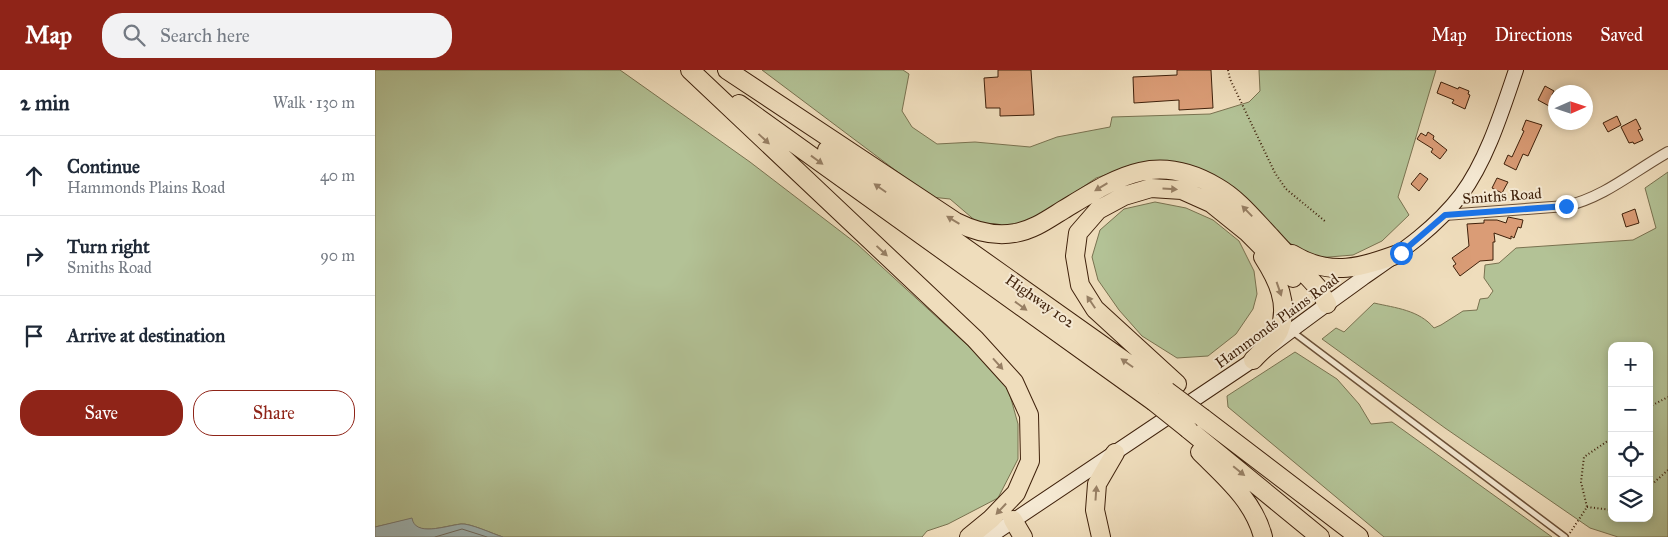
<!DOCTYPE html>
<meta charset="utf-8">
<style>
body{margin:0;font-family:"IM FELL Great Primer",serif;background:#f2f2f3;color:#1f2937}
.controls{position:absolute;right:15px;bottom:15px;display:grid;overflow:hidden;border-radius:10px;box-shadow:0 2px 8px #0003}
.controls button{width:45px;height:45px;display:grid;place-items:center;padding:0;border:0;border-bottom:1px solid #e0e1e3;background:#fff;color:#1f2937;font:25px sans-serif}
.compass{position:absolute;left:1173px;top:15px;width:45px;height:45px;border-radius:50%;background:#fff;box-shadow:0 2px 8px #0003;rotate:87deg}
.stop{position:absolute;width:15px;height:15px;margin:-11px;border:4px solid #1a73e8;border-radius:50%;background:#fff}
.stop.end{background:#1a73e8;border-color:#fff;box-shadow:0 1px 5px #0008}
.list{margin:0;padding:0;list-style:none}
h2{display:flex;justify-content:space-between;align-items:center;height:65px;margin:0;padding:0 20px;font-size:21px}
h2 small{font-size:16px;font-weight:400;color:#747a83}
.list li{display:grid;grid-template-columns:32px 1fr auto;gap:15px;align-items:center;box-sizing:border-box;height:80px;padding:0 20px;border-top:1px solid #e0e1e3}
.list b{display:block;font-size:19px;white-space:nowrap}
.list p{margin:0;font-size:16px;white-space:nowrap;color:#747a83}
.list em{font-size:16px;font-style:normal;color:#747a83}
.actions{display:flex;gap:10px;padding:15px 20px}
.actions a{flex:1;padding:11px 0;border:1px solid #8f2418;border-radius:20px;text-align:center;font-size:18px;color:#8f2418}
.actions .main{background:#8f2418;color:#fff}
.icon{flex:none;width:28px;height:28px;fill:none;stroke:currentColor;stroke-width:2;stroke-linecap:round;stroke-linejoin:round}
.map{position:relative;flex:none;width:1293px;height:467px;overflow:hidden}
header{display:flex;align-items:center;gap:30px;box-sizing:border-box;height:70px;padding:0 25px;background:#8f2418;color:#fff}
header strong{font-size:24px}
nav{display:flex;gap:28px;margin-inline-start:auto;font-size:18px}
.search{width:350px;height:45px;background:#f2f2f3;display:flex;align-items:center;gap:12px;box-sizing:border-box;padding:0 18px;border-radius:20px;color:#747a83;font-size:19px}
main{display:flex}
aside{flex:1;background:#fff}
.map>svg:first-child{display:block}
</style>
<header>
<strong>Map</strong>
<div class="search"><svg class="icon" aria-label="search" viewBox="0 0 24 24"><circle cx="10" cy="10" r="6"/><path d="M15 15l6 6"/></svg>Search here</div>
<nav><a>Map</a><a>Directions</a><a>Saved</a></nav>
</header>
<main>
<aside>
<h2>2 min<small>Walk · 130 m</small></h2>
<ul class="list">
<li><svg class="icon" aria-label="ahead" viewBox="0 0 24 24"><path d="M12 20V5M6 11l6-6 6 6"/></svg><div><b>Continue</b><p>Hammonds Plains Road</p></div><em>40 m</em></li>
<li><svg class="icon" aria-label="right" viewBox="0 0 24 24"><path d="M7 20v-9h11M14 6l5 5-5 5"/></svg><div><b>Turn right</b><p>Smiths Road</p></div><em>90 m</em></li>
<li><svg class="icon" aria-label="arrive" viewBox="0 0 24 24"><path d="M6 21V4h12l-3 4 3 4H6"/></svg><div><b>Arrive at destination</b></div></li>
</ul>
<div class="actions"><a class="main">Save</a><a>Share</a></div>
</aside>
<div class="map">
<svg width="1293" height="467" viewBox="0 0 1293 467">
<rect width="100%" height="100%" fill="#efddbc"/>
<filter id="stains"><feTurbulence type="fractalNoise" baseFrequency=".004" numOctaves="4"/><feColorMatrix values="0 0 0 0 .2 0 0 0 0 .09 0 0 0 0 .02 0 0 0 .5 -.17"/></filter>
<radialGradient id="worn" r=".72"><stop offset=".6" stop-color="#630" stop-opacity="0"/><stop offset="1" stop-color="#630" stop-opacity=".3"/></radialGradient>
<!-- green -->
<path fill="#b3c296" stroke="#797250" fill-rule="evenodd" d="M0 0H245L375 92 482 174 601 283 633 318 643 354V389L623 428 573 454 552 461 547 467H128C118 464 95 453 86 454 68 456 42 467 36 449L0 457Z
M387 0H528L534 4 527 41 537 57 562 74 600 72 655 77 682 67 735 57 737 47 835 44 874 32 885 21 884 0H1061L1023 127 1034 145 1007 171 978 185 942 188 907 169 857 117 821 97 793 93 761 95 721 108 680 136 638 158 603 153 575 129 556 127Z
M1293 102V467H1243L1215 458 1070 358 947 269 961 258 969 262 999 233C1021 238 1044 240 1059 258L1066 255 1088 241 1102 240 1105 229 1113 228 1118 221 1109 208 1110 195 1124 193 1141 178 1258 170 1281 158 1270 118ZM1237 276H1274V448H1237Z
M780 132 811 138 838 150 864 171 879 201 882 224 878 239 861 264 833 286 802 288 767 266 744 240 723 210 717 187 725 160 749 139Z
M920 282 962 309 984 334 996 354 1017 352 1177 467H1009L853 337 852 326Z"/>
<!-- water -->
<path fill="#9fb9bb" stroke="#797c75" d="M37 448C40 467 70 456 86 454 95 453 118 464 128 467H0V457Z"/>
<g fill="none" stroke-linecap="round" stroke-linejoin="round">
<!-- shore -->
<path stroke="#6f6d63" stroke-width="1" d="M60 467 87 459 112 467"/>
</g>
<!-- building -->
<path fill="#da9c76" stroke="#3f210b" d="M623 0H656L659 45 625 46V38H611L609 8 623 7Z
M802 0H836L838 38 804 40V30L759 33 758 7 802 5Z
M1066 12 1083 19 1084 17 1094 21 1093 24 1095 25 1090 39 1077 33 1079 30 1062 23Z
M1170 16 1179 21 1177 25 1179 26 1174 36 1163 30Z
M1242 46 1246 55 1233 62 1228 53Z
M1261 49 1266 59 1263 60 1268 70 1259 74 1258 72 1254 73 1246 57Z
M1151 50 1167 55 1153 86 1148 84 1141 100 1129 94 1133 85 1137 87 1149 61 1147 60Z
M1053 62 1059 66 1058 69 1072 80 1065 89 1056 82 1058 79 1042 69 1046 63 1051 66Z
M1045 103 1053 109 1044 121 1036 114Z
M1122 108 1133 112 1127 123 1117 118Z
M1260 139 1264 153 1251 157 1247 144Z
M1133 147 1148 150 1146 158 1143 157 1139 168 1136 166V169L1119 163 1120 172H1118V190L1105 191 1085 206 1078 196 1081 194 1077 188 1094 176 1092 154 1109 153V150H1122L1131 153Z"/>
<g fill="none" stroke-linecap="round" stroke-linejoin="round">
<!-- service casing -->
<g stroke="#6b5037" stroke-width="8">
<path id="service" d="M918 262 1190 467"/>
</g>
<!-- minor casing -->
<g stroke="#6b5037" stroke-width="12">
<path id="minor" d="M1070 145 1191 136C1230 127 1259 101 1293 82"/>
</g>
<!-- secondary casing -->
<g stroke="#3f210b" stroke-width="16">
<path id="secondary" d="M614 467 878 290C914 261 951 235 988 208 1024 183 1059 160 1086 125 1112 90 1127 41 1141 0"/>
</g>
<!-- motorway casing -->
<g stroke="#3f210b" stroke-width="20">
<path id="motorway" d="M315 0 600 269 639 312 654 345 655 391 641 423 616 449 594 467
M352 0 581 152C599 161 619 167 640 163 658 160 672 150 688 140 741 108 780 80 842 117 863 129 878 148 895 166 911 184 928 201 944 219L952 234
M364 34 778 331
M452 80 792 321
M917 184C956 208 987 197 1026 183
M878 290C885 282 901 269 904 261 915 234 902 209 888 187
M802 314 720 239 705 215 700 186 703 163 723 140 749 126 776 118 807 120 836 133 872 162 918 208
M828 348 984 467
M813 359 945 467
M825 382C850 407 879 431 888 467
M638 450 648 467
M726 467 720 440 722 414 740 383"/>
</g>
<!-- path -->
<path stroke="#3f210b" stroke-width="2" stroke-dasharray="1 2.5" stroke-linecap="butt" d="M853 0 855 9 900 103 911 119 951 152
M1274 337 1293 327
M1274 417 1293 400
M1212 437 1237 440
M1195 463 1212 437 1206 412 1209 387 1237 368"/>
<!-- service -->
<use href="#service" stroke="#f5e9d3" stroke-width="5"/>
<!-- minor -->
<use href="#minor" stroke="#f5e9d3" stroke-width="10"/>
<!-- secondary -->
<use href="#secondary" stroke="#f5e9d3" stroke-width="14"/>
<!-- motorway -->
<use href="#motorway" stroke="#efddbc" stroke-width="18"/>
<!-- motorway-bridge casing -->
<g stroke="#3f210b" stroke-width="20" stroke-linecap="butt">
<path id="motorway-bridge" d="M792 321 828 348
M778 331 813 359"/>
</g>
<!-- motorway-bridge -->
<use href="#motorway-bridge" stroke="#efddbc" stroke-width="18"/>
</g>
<!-- one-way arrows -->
<defs><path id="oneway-solid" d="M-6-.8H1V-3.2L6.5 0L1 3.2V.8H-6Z" transform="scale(1.25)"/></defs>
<g fill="#977f64">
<use href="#oneway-solid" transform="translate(389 69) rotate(43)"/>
<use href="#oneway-solid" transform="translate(442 90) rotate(36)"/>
<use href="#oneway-solid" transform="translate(726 117) rotate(149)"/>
<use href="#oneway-solid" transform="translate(505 118) rotate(-145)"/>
<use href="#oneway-solid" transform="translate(795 119) rotate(3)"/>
<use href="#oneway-solid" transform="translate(872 141) rotate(-134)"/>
<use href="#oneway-solid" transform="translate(578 150) rotate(-149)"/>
<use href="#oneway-solid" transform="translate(507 181) rotate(43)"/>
<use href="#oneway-solid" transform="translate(904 219) rotate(71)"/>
<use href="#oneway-solid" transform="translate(716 232) rotate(-124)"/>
<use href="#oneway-solid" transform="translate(646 236) rotate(36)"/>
<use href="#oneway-solid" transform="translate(752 293) rotate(-145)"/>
<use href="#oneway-solid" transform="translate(623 294) rotate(48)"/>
<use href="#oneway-solid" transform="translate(864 401) rotate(39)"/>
<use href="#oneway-solid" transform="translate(721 423) rotate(-86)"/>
<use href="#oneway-solid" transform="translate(626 439) rotate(133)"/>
</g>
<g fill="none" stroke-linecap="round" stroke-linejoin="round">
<!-- route -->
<path stroke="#1a73e8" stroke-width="6" d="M1026 183 1070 145 1191 136"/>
</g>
<g text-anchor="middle" stroke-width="4" stroke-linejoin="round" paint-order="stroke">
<!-- street labels -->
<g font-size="15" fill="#3f210b" stroke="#f5e9d3">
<text transform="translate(1127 126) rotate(-4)" y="5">Smiths Road</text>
<text transform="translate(665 231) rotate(35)" y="5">Highway 102</text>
<text transform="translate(902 251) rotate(-36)" y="5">Hammonds Plains Road</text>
</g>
</g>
<rect width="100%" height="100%" filter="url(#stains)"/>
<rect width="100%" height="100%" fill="url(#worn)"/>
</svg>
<div class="controls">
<button>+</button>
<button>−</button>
<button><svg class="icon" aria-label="locate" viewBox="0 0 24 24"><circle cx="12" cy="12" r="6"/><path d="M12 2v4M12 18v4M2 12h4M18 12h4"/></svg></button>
<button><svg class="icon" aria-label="layers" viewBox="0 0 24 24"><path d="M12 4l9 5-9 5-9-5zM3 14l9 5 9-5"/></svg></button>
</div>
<svg class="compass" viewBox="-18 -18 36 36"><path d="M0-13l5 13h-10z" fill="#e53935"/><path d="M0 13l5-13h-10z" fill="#747a83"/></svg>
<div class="stop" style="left:1026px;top:183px"></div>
<div class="stop end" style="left:1191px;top:136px"></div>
</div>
</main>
